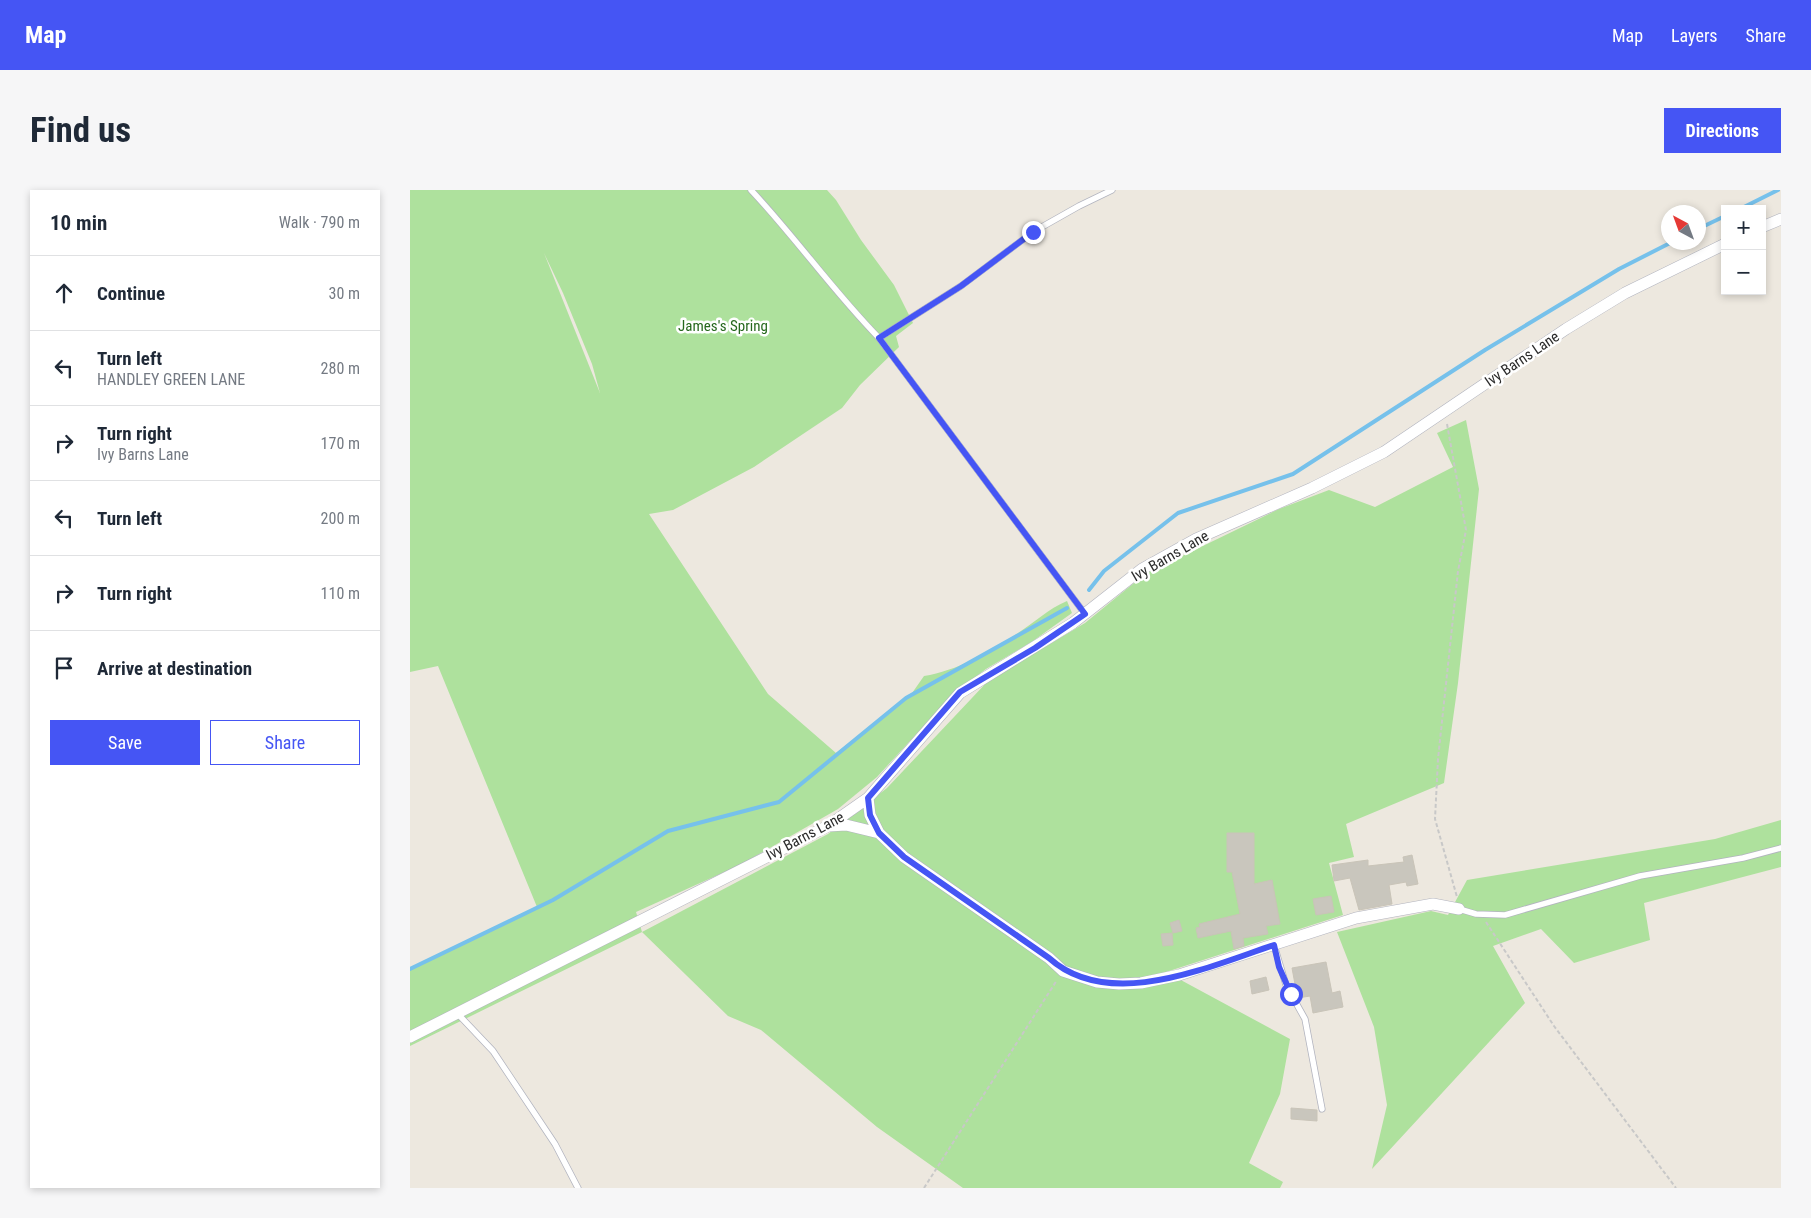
<!DOCTYPE html>
<meta charset="utf-8">
<style>
body{margin:0;font-family:"Roboto Condensed",sans-serif;background:#f6f6f7;color:#1f2937}
.controls{position:absolute;right:15px;top:15px;display:grid;overflow:hidden;border-radius:0px;box-shadow:0 2px 8px #0003}
.controls button{width:45px;height:45px;display:grid;place-items:center;padding:0;border:0;border-bottom:1px solid #e0e1e3;background:#fff;color:#1f2937;font:25px sans-serif}
.compass{position:absolute;left:1251px;top:15px;width:45px;height:45px;border-radius:50%;background:#fff;box-shadow:0 2px 8px #0003;rotate:319deg}
.stop{position:absolute;width:15px;height:15px;margin:-11px;border:4px solid #4555f4;border-radius:50%;background:#fff}
.stop.end{background:#4555f4;border-color:#fff;box-shadow:0 1px 5px #0008}
.list{margin:0;padding:0;list-style:none}
h2{display:flex;justify-content:space-between;align-items:center;height:65px;margin:0;padding:0 20px;font-size:21px}
h2 small{font-size:16px;font-weight:400;color:#747a83}
.list li{display:grid;grid-template-columns:32px 1fr auto;gap:15px;align-items:center;box-sizing:border-box;height:75px;padding:0 20px;border-top:1px solid #e0e1e3}
.list b{display:block;font-size:19px;white-space:nowrap}
.list p{margin:0;font-size:16px;white-space:nowrap;color:#747a83}
.list em{font-size:16px;font-style:normal;color:#747a83}
.actions{display:flex;gap:10px;padding:15px 20px}
.actions a{flex:1;padding:11px 0;border:1px solid #4555f4;border-radius:0px;text-align:center;font-size:18px;color:#4555f4}
.actions .main{background:#4555f4;color:#fff}
.icon{flex:none;width:28px;height:28px;fill:none;stroke:currentColor;stroke-width:2;stroke-linecap:round;stroke-linejoin:round}
.map{position:relative;flex:none;width:1371px;height:998px;overflow:hidden;border-radius:0px}
header{display:flex;align-items:center;gap:30px;box-sizing:border-box;height:70px;padding:0 25px;background:#4555f4;color:#fff}
header strong{font-size:24px}
nav{display:flex;gap:28px;margin-inline-start:auto;font-size:18px}
.intro{display:flex;align-items:center;justify-content:space-between;box-sizing:border-box;height:120px;padding:0 30px}
h1{margin:0;font-size:35px}
.button{padding:12px 22px;border-radius:0px;background:#4555f4;color:#fff;font-size:18px;font-weight:700}
main{display:flex;gap:30px;padding:0 30px}
aside{flex:1;background:#fff;border-radius:0px;box-shadow:0 2px 8px #0003}
.map>svg:first-child{display:block}
</style>
<header>
<strong>Map</strong>
<nav><a>Map</a><a>Layers</a><a>Share</a></nav>
</header>
<div class="intro"><h1>Find us</h1><a class="button">Directions</a></div>
<main>
<aside>
<h2>10 min<small>Walk · 790 m</small></h2>
<ul class="list">
<li><svg class="icon" aria-label="ahead" viewBox="0 0 24 24"><path d="M12 20V5M6 11l6-6 6 6"/></svg><div><b>Continue</b></div><em>30 m</em></li>
<li><svg class="icon" aria-label="left" viewBox="0 0 24 24"><path d="M17 20v-9H6M10 6l-5 5 5 5"/></svg><div><b>Turn left</b><p>HANDLEY GREEN LANE</p></div><em>280 m</em></li>
<li><svg class="icon" aria-label="right" viewBox="0 0 24 24"><path d="M7 20v-9h11M14 6l5 5-5 5"/></svg><div><b>Turn right</b><p>Ivy Barns Lane</p></div><em>170 m</em></li>
<li><svg class="icon" aria-label="left" viewBox="0 0 24 24"><path d="M17 20v-9H6M10 6l-5 5 5 5"/></svg><div><b>Turn left</b></div><em>200 m</em></li>
<li><svg class="icon" aria-label="right" viewBox="0 0 24 24"><path d="M7 20v-9h11M14 6l5 5-5 5"/></svg><div><b>Turn right</b></div><em>110 m</em></li>
<li><svg class="icon" aria-label="arrive" viewBox="0 0 24 24"><path d="M6 21V4h12l-3 4 3 4H6"/></svg><div><b>Arrive at destination</b></div></li>
</ul>
<div class="actions"><a class="main">Save</a><a>Share</a></div>
</aside>
<div class="map">
<svg width="1371" height="998" viewBox="0 0 1371 998">
<rect width="100%" height="100%" fill="#ede8df"/>
<!-- green -->
<path fill="#aee19d" fill-rule="evenodd" d="M0 0H417L426 10 451 50 484 95 503 133 486 146 489 157 450 195 432 218 396 242 344 277 263 320 239 324 358 504 426 563 500 506 514 486C546 481 581 462 608 443 625 432 638 419 657 411L662 423 623 451 576 479 543 504 467 587 428 619 330 675 226 722 232 742 418 644 477 598 578 491 675 433 735 384 869 319 919 300 965 317 1043 277 1027 243 1056 230 1069 299 1048 493 1034 593 936 634 944 667 919 673 933 725 756 782 880 849 870 904 839 973 873 992 870 998H553L467 937 351 840 318 826 232 742 0 856V779L127 717 28 476 0 482ZM134 63 153 103 182 174 190 203Z
M1371 630V677L1234 713 1240 750 1164 773 1131 739 1083 756 1115 813 962 979 977 915 964 837 927 742 1021 721 1038 725 1057 690 1305 649Z"/>
<g fill="none" stroke-linecap="round" stroke-linejoin="round">
<!-- stream -->
<path stroke="#76c1eb" stroke-width="4" d="M1330 19 1368 0
M1288 39 1315 26
M679 400 694 381 768 323 883 284 1075 160 1209 79 1262 52
M0 779 143 710 258 641 369 612 496 508 657 418"/>
</g>
<!-- building -->
<path fill="#c9c6bd" stroke="#c9c4b8" d="M817 643H844V694L862 690 870 734 856 736 858 744 833 748 834 756 824 759 821 741 788 748 786 738 790 737 789 734 830 724 822 682H817Z
M1002 665 1008 694 997 696 996 692 979 695 982 714 949 720 940 688 924 691 922 675 958 670V676L994 672 993 667Z
M921 706 924 722 906 725 903 709Z
M769 730 772 741 763 743 760 733Z
M762 743 763 755 753 756 751 744Z
M916 772 922 803 930 801 933 817 903 823 900 806 888 808 887 805 882 778Z
M856 787 859 800 842 804 840 791Z
M881 918 907 920V931L881 929Z"/>
<g fill="none" stroke-linecap="round" stroke-linejoin="round">
<!-- service casing -->
<g stroke="#b2b4bf" stroke-width="7">
<path id="service" d="M341 0C386 48 423 101 469 148L675 424
M469 148 551 96 623 42 669 16 702 0
M1049 719 1066 724 1095 725 1230 686 1333 668 1371 658
M864 755 876 795 895 829 912 919
M47 823 83 861 145 954 168 998"/>
</g>
<!-- minor casing -->
<g stroke="#b2b4bf" stroke-width="12">
<path id="minor" d="M1352 37 1371 29
M458 608 460 625 469 643
M419 636 436 635 469 643 494 667 639 768 653 781 687 792 709 794 731 793 769 785 946 728 1023 714 1049 719
M0 847 418 636 458 608 550 503 663 433 732 379 786 349 902 298 974 262 1156 139 1215 103 1315 54"/>
</g>
<!-- path -->
<path stroke="#c8c8c8" stroke-width="2" stroke-dasharray="4 2.5" stroke-linecap="butt" d="M1037 234 1056 340 1048 381 1028 569 1025 629 1047 707
M1076 732 1144 836 1266 998
M514 998 647 790"/>
<!-- service -->
<use href="#service" stroke="#fff" stroke-width="5.5"/>
<!-- minor -->
<use href="#minor" stroke="#fff" stroke-width="11"/>
</g>
<g fill="none" stroke-linecap="round" stroke-linejoin="round">
<!-- route -->
<path stroke="#4555f4" stroke-width="6" d="M623 42 551 96 469 148 675 424 625 458 550 502 458 608 460 625 469 643 494 667 639 768C699 822 798 777 864 755L869 777 881 804"/>
</g>
<g text-anchor="middle" stroke-width="5" stroke-linejoin="round" paint-order="stroke">
<!-- park labels -->
<g font-size="15" fill="#26681d" stroke="#fff">
<text x="313" y="141">James's Spring</text>
</g>
<!-- street labels -->
<g font-size="15" fill="#2c2c2c" stroke="#fff">
<text transform="translate(1112 169) rotate(-34)" y="5">Ivy Barns Lane</text>
<text transform="translate(760 366) rotate(-30)" y="5">Ivy Barns Lane</text>
<text transform="translate(395 646) rotate(-28)" y="5">Ivy Barns Lane</text>
</g>
</g>
</svg>
<div class="controls">
<button>+</button>
<button>−</button>
</div>
<svg class="compass" viewBox="-18 -18 36 36"><path d="M0-13l5 13h-10z" fill="#e53935"/><path d="M0 13l5-13h-10z" fill="#747a83"/></svg>
<div class="stop" style="left:881px;top:804px"></div>
<div class="stop end" style="left:623px;top:42px"></div>
</div>
</main>
